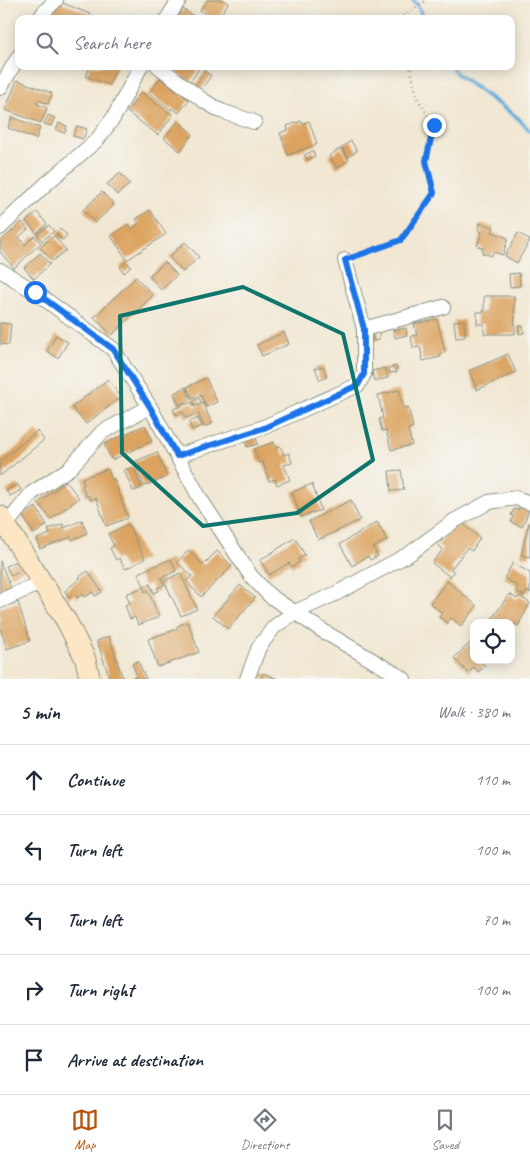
<!DOCTYPE html>
<meta charset="utf-8">
<style>
body{margin:0;font-family:Caveat,sans-serif;background:#f2f2f3;color:#1f2937}
.controls{position:absolute;right:15px;bottom:15px;display:grid;overflow:hidden;border-radius:10px;box-shadow:0 2px 12px #0003}
.controls button{width:45px;height:45px;display:grid;place-items:center;padding:0;border:0;border-bottom:1px solid #e0e1e3;background:#fff;color:#1f2937;font:25px sans-serif}
.stop{position:absolute;width:15px;height:15px;margin:-11px;border:4px solid #1a73e8;border-radius:50%;background:#fff}
.stop.end{background:#1a73e8;border-color:#fff;box-shadow:0 1px 5px #0008}
.list{margin:0;padding:0;list-style:none}
h2{display:flex;justify-content:space-between;align-items:center;height:65px;margin:0;padding:0 20px;font-size:21px}
h2 small{font-size:16px;font-weight:400;color:#747a83}
.list li{display:grid;grid-template-columns:32px 1fr auto;gap:15px;align-items:center;box-sizing:border-box;height:70px;padding:0 20px;border-top:1px solid #e0e1e3}
.list b{display:block;font-size:19px;white-space:nowrap}
.list em{font-size:16px;font-style:normal;color:#747a83}
.icon{flex:none;width:28px;height:28px;fill:none;stroke:currentColor;stroke-width:2;stroke-linecap:round;stroke-linejoin:round}
.map{position:relative;flex:none;width:530px;height:679px;overflow:hidden}
.search{position:absolute;background:#fff;box-shadow:0 2px 12px #0003;left:15px;right:15px;top:15px;height:55px;display:flex;align-items:center;gap:12px;box-sizing:border-box;padding:0 18px;border-radius:10px;color:#747a83;font-size:19px}
.sheet{height:415px;background:#fff}
nav{display:flex;justify-content:space-around;align-items:center;box-sizing:border-box;height:70px;border-top:1px solid #e0e1e3;background:#fff;font-size:14px;color:#747a83}
nav a{display:grid;justify-items:center;gap:2px}
nav .on{color:#b45309}
.map>svg:first-child{display:block}
</style>
<div class="map">
<svg width="530" height="679" viewBox="0 0 530 679">
<rect width="100%" height="100%" fill="#f6f6f2"/>
<filter id="ink" filterUnits="userSpaceOnUse"><feTurbulence type="fractalNoise" baseFrequency=".02" numOctaves="2"/><feDisplacementMap in="SourceGraphic" scale="10" xChannelSelector="R" yChannelSelector="G"/><feConvolveMatrix kernelMatrix="1 2 1 2 8 2 1 2 1" color-interpolation-filters="sRGB"/></filter>
<filter id="wash" filterUnits="userSpaceOnUse"><feTurbulence type="fractalNoise" baseFrequency=".0096" numOctaves="4" result="noise"/><feDisplacementMap in="SourceGraphic" scale="20" xChannelSelector="R" yChannelSelector="G"/><feGaussianBlur stdDeviation="1.12" result="paint"/><feColorMatrix in="noise" values="0 0 0 0 0 0 0 0 0 0 0 0 0 0 0 0 0 1.4 0 .05"/><feComposite in="paint" operator="in"/></filter>
<g filter="url(#wash)">
<rect width="100%" height="100%" fill="#f1e7d2"/>
<g fill="none" stroke-linecap="round" stroke-linejoin="round">
<!-- stream -->
<path stroke="#61adda" stroke-width="4" d="M413 0 418 6 424 19
M450 66 458 75 518 118 530 131"/>
</g>
<g id="blocks">
<!-- building -->
<path fill="#dba35f" d="M207 0H224L228 3 218 19H212L200 10Z
M58 1 102 19H51Z
M183 9 198 19H176Z
M90 66H117L109 85 86 76Z
M168 66H201L190 82Z
M205 71 211 76 200 91 194 87Z
M160 78 189 100 179 113 172 108 171 110 149 93Z
M17 80 52 93 48 104 39 100 37 104 47 108 41 123 5 110Z
M141 92 173 115 158 135 127 112Z
M48 115 55 118 51 126 44 124Z
M12 117 40 128 36 139 8 128Z
M178 121 193 134 180 151 164 138Z
M301 121 302 124 309 121 317 144 288 155 280 133 288 130 287 126Z
M59 123 67 126 65 133 56 130Z
M77 126 87 129 83 139 73 136Z
M351 141 357 151 348 157 342 147Z
M341 148 349 160 337 168 329 156Z
M313 151 315 156 307 160 304 155Z
M120 173 130 184 117 195 107 184Z
M102 192 114 205 95 223 83 210Z
M150 210 166 234 127 260 111 236 129 224 132 229 139 223 136 219Z
M37 212 47 224 37 233 26 221Z
M22 222 28 229 19 237 25 245 34 236 41 243 14 268 0 252V242Z
M480 223 494 227 492 232 508 238 503 255 493 252 492 256 482 253 483 248 477 246 482 232 478 230Z
M49 225 54 231 42 241 37 235Z
M60 229 67 235 63 240 56 235Z
M518 233 530 240 517 263 505 256Z
M54 236 66 250 52 261 40 247Z
M185 242 199 257 183 272 169 257Z
M40 253 50 264 34 279 24 268Z
M126 261 131 267 124 273 120 267Z
M165 262 177 275 161 290 149 276Z
M519 273 520 286 510 287 509 274Z
M136 277 153 295 112 335 94 317Z
M484 296H514L515 334H484V324H477V312H484Z
M437 319 445 352 440 354 441 357 423 361 420 347 413 348 411 336 417 335 414 324Z
M464 320 465 337 456 338 454 321Z
M0 323 11 324 9 345 0 344Z
M518 326H523L524 333 519 334Z
M406 328 407 335 395 338 393 330Z
M284 332 289 344 262 356 257 345Z
M372 332H379V340L373 341Z
M56 335 68 342 58 358 47 351Z
M508 354 516 372 477 390 469 371Z
M323 366 327 377 320 380 315 368Z
M396 366 397 372 390 373 388 368Z
M385 368 388 378 374 381 372 371Z
M206 378 217 402 206 407 201 395 193 399 187 387Z
M108 379 121 397 86 424 72 407Z
M186 387 191 399 179 405 174 393Z
M399 390 404 408 408 407 413 427 408 429 412 445 391 450 386 430 382 431 379 419 383 418 378 395Z
M199 398 201 402 195 405 193 401Z
M192 402 195 407 203 403 212 424 204 427 198 413 186 418 183 412 176 415 173 409Z
M198 418 202 426 192 430 189 422Z
M145 425 152 441 112 460 104 444Z
M37 431 44 440 0 476V461Z
M256 437 258 444 247 447 245 440Z
M274 442 276 447 280 446 284 455 289 453 292 463 284 465 290 480 277 485 275 479 269 481 263 462 259 463 254 449Z
M157 452 167 477 144 486 134 462Z
M134 467 142 488 133 491 124 470Z
M108 469 112 480 114 479 128 518 106 526 96 498 90 500 89 496H86L82 486 84 485 82 478Z
M401 470 404 490 391 491 389 471Z
M66 481 79 498 51 519 38 503Z
M17 484 21 490 10 496 6 491Z
M312 484 321 510 301 517 292 492Z
M351 500 360 520 318 540 309 521Z
M520 506 529 510 522 527 511 522 513 516 511 515 514 509 518 510Z
M36 507 47 525 34 534 22 515Z
M82 520 87 533 72 540 71 537 40 549 37 539 50 534 48 529 63 524 64 528Z
M458 520 480 538 472 551 467 548 451 569 454 572 450 577 432 563 443 549 438 545Z
M377 522 387 540 373 548 378 556 370 560 368 556 352 566 340 544Z
M529 523H530V557L521 555Z
M128 524 145 559 125 569 119 558 116 560 110 548 114 546 108 534Z
M295 538 305 555 298 559 300 562 292 567 289 563 269 575 260 560Z
M189 550 203 565 217 551 232 566 201 597 186 581 192 576 177 562Z
M19 559 24 569 11 576 6 566Z
M171 559 176 571 161 578 164 585 157 588 159 591 154 593 150 584 144 586 138 573Z
M0 561 11 588 0 593Z
M513 563 530 573V593L527 591 524 596 515 591 518 586 504 578Z
M88 571 102 592 95 596 93 592 85 597 83 594 77 598 75 594 69 598 65 591 80 578 79 577Z
M180 573 197 609 181 616 164 581Z
M447 581 477 606 461 626 451 618 447 623 439 617 442 613 430 603Z
M240 585 255 598 228 629 213 616Z
M144 587 145 592 148 590 159 617 138 625 135 617 130 619 125 605 130 603 126 594Z
M509 594 517 599 519 596 530 603 518 626 515 624 511 629V623H489Z
M18 602 30 641 7 649 0 628V608Z
M188 622 199 652 158 667 148 639 177 629V626Z
M109 636 123 679H110L97 641Z
M474 639V660H481L485 666 478 672 474 667 468 673 454 658Z
M138 661 146 679H130L137 676 132 664Z
M263 673 278 679H261Z"/>
</g>
</g>
<g filter="url(#ink)">
<use href="#blocks" fill-opacity="0" stroke="#889283" stroke-width="1"/>
<g fill="none" stroke-linecap="round" stroke-linejoin="round">
<!-- street casing -->
<g stroke="#889283" stroke-width="16">
<path id="street" d="M40 19 44 12 56 0
M167 19 179 0
M158 66 204 101 221 111 254 122
M0 88 19 56
M0 228 47 183 97 140 114 117 141 66
M0 270 35 292 113 349 150 407 201 500 251 576 270 596 323 631 404 679
M364 329 443 307
M177 456 264 427 358 385 364 374V329L345 260
M6 525 32 493 70 468 102 432 150 407
M0 601 42 582
M247 679 259 647 274 627 295 612 337 593 409 554 454 521 489 502 516 498 530 503"/>
</g>
<!-- secondary casing -->
<g stroke="#889283" stroke-width="22">
<path id="secondary" d="M0 516 67 622 85 658 90 679"/>
</g>
<!-- path -->
<path stroke="#889283" stroke-width="2.5" stroke-dasharray="1 4" stroke-linecap="butt" d="M399 19 427 0
M356 256 401 240 433 193 426 161 434 125 417 98 410 66"/>
<!-- street -->
<use href="#street" stroke="#fff" stroke-width="14"/>
<!-- secondary -->
<use href="#secondary" stroke="#fce6c4" stroke-width="20"/>
</g>
</g>
<g fill="none" stroke-linecap="round" stroke-linejoin="round" filter="url(#ink)">
<!-- route -->
<path stroke="#1a73e8" stroke-width="6" d="M35 292 113 349 150 407 177 456 264 428 358 385 364 374V329L345 260 401 240 434 193 426 161 434 125"/>
</g>
<!-- marked area -->
<path fill="none" stroke="#0f766e" stroke-width="4" stroke-linejoin="round" d="M243 287 343 334 373 460 297 513 203 526 122 453 120 316Z"/>
</svg>
<div class="controls">
<button><svg class="icon" aria-label="locate" viewBox="0 0 24 24"><circle cx="12" cy="12" r="6"/><path d="M12 2v4M12 18v4M2 12h4M18 12h4"/></svg></button>
</div>
<div class="stop" style="left:35px;top:292px"></div>
<div class="stop end" style="left:434px;top:125px"></div>
<div class="search"><svg class="icon" aria-label="search" viewBox="0 0 24 24"><circle cx="10" cy="10" r="6"/><path d="M15 15l6 6"/></svg>Search here</div>
</div>
<section class="sheet">
<h2>5 min<small>Walk · 380 m</small></h2>
<ul class="list">
<li><svg class="icon" aria-label="ahead" viewBox="0 0 24 24"><path d="M12 20V5M6 11l6-6 6 6"/></svg><div><b>Continue</b></div><em>110 m</em></li>
<li><svg class="icon" aria-label="left" viewBox="0 0 24 24"><path d="M17 20v-9H6M10 6l-5 5 5 5"/></svg><div><b>Turn left</b></div><em>100 m</em></li>
<li><svg class="icon" aria-label="left" viewBox="0 0 24 24"><path d="M17 20v-9H6M10 6l-5 5 5 5"/></svg><div><b>Turn left</b></div><em>70 m</em></li>
<li><svg class="icon" aria-label="right" viewBox="0 0 24 24"><path d="M7 20v-9h11M14 6l5 5-5 5"/></svg><div><b>Turn right</b></div><em>100 m</em></li>
<li><svg class="icon" aria-label="arrive" viewBox="0 0 24 24"><path d="M6 21V4h12l-3 4 3 4H6"/></svg><div><b>Arrive at destination</b></div></li>
</ul>
</section>
<nav>
<a class="on"><svg class="icon" aria-label="map" viewBox="0 0 24 24"><path d="M3 6l6-2 6 2 6-2v14l-6 2-6-2-6 2zM9 4v14M15 6v14"/></svg>Map</a>
<a><svg class="icon" aria-label="directions" viewBox="0 0 24 24"><path d="M12 3l9 9-9 9-9-9zM9 14v-3h6M13 9l2 2-2 2"/></svg>Directions</a>
<a><svg class="icon" aria-label="saved" viewBox="0 0 24 24"><path d="M7 4h10v16l-5-4-5 4z"/></svg>Saved</a>
</nav>
